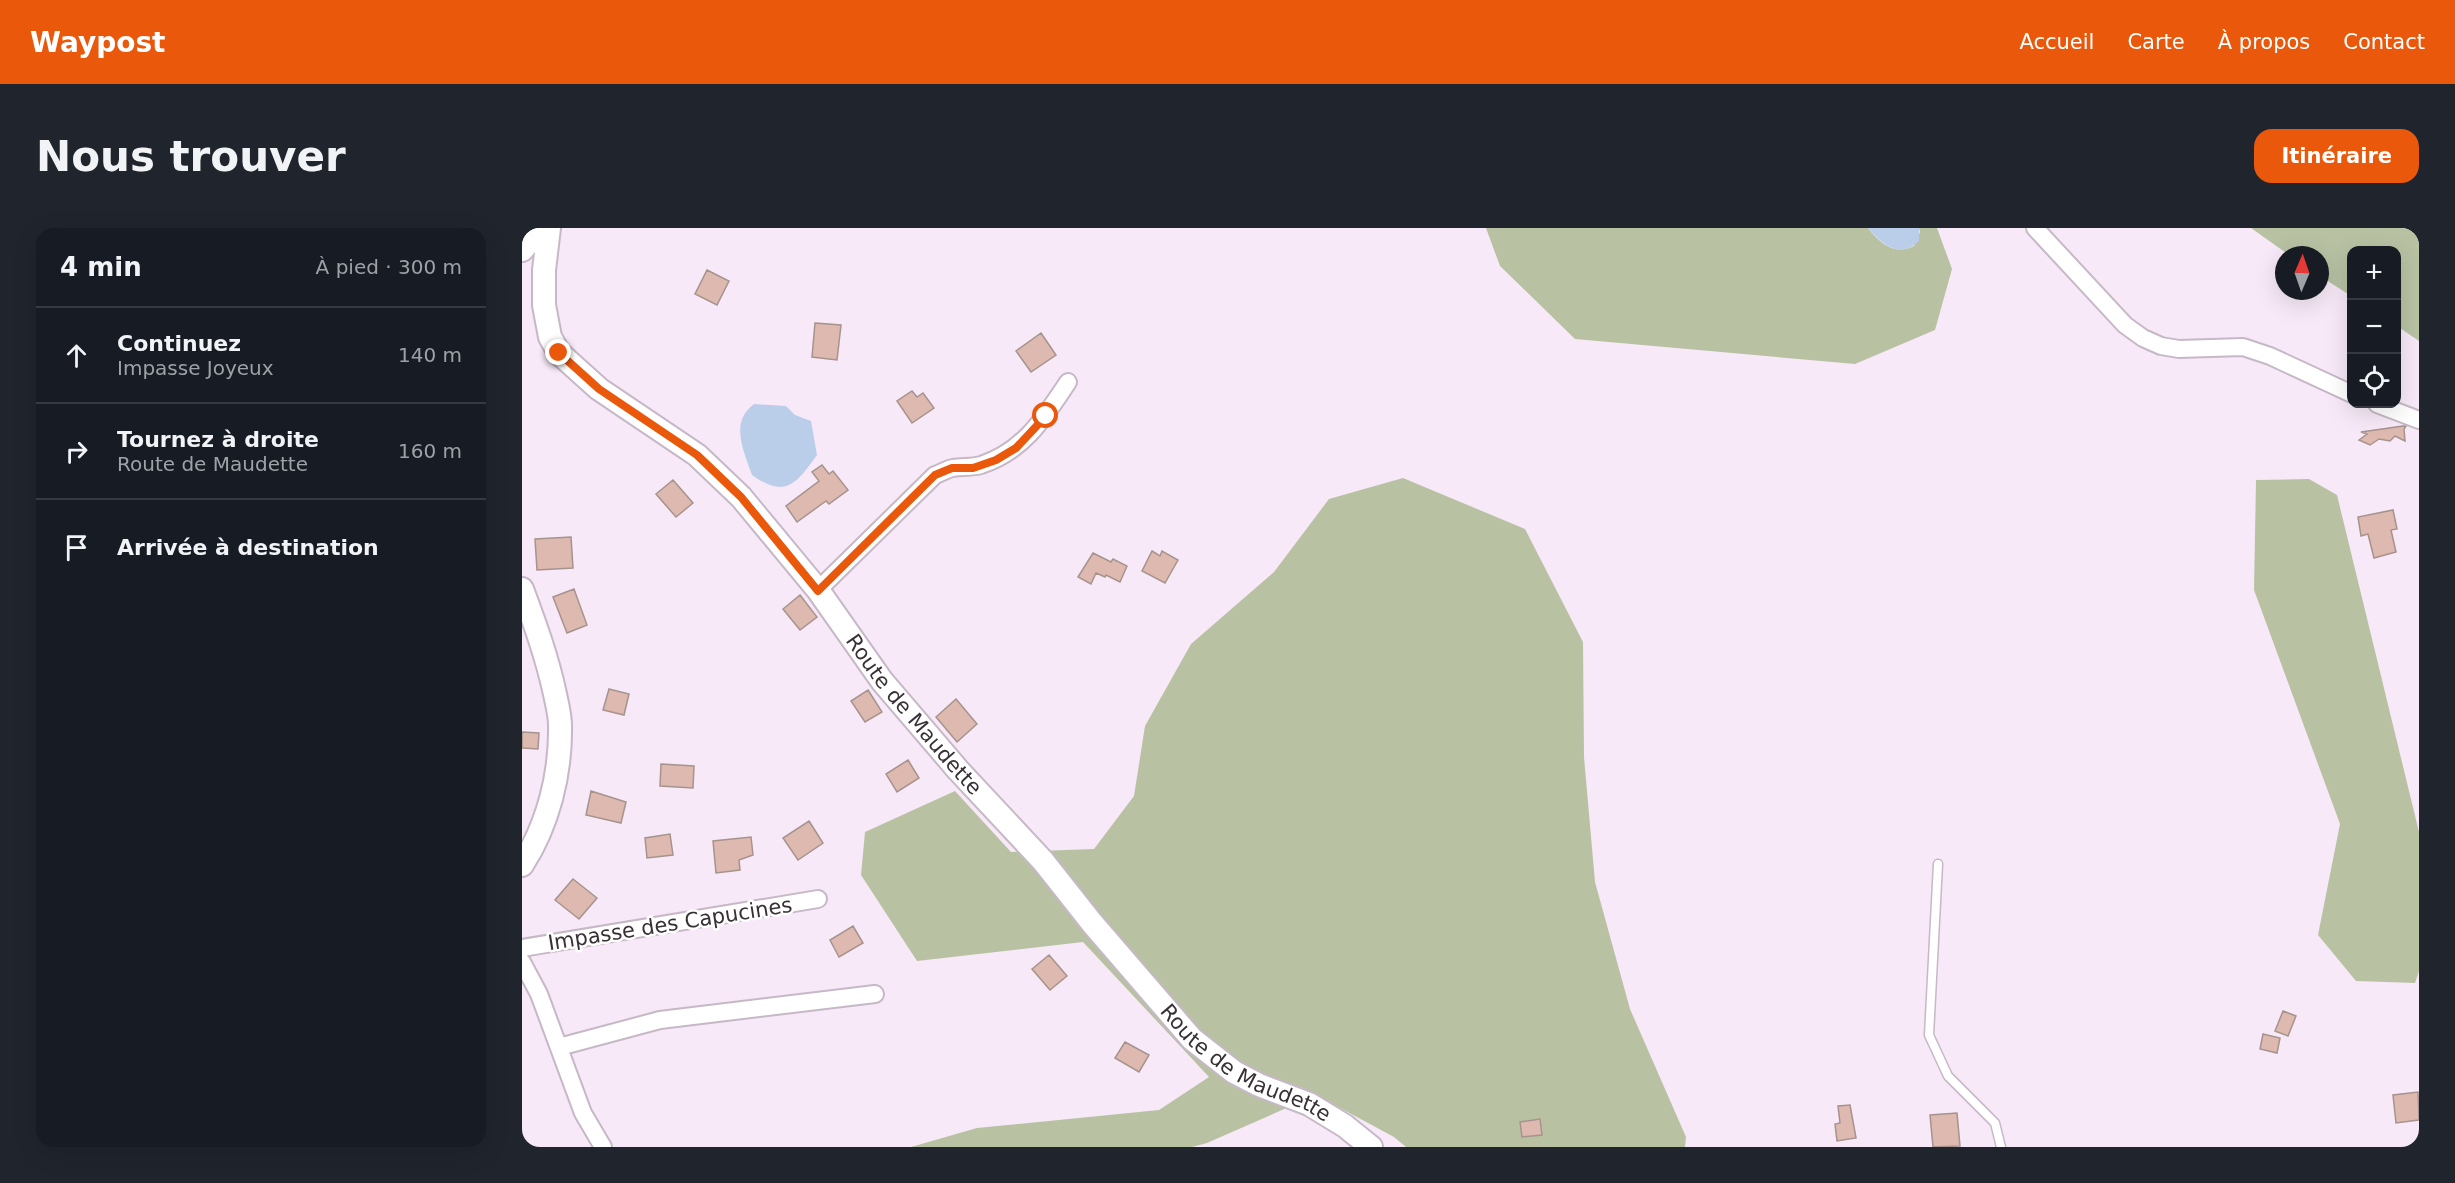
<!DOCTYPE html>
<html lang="fr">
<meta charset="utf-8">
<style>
body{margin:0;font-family:"DejaVu Sans",sans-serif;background:#20242c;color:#f1f3f6}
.controls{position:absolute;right:18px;top:18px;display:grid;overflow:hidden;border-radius:12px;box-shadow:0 6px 24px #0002}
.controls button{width:54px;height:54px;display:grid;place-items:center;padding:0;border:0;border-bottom:2px solid #363941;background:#171b24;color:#f1f3f6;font:30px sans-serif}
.compass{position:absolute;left:1753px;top:18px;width:54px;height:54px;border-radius:50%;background:#171b24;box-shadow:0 6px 24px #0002;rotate:2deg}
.stop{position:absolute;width:18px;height:18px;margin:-14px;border:4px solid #ea580c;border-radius:50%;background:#fff}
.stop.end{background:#ea580c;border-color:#fff;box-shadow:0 2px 6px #0008}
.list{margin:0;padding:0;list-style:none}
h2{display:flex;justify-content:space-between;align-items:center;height:78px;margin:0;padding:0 24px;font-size:26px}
h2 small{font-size:20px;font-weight:400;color:#9ea1a6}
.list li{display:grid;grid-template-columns:39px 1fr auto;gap:18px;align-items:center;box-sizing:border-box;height:96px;padding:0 24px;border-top:2px solid #363941}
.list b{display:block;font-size:22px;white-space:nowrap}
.list p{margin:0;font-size:20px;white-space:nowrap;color:#9ea1a6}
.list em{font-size:20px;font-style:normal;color:#9ea1a6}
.icon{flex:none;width:33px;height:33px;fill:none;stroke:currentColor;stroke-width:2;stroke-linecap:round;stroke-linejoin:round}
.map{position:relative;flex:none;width:1897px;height:919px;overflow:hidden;border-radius:18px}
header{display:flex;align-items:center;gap:36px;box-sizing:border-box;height:84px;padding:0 30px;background:#ea580c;color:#fff}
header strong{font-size:28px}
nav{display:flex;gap:33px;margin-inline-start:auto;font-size:21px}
.intro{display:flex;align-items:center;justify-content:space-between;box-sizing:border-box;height:144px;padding:0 36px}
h1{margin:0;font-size:42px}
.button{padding:15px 27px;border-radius:18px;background:#ea580c;color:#fff;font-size:21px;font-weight:700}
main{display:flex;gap:36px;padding:0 36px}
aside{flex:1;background:#171b24;border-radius:18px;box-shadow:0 6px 24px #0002}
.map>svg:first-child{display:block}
</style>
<header>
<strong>Waypost</strong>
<nav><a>Accueil</a><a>Carte</a><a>À propos</a><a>Contact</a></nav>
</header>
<div class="intro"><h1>Nous trouver</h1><a class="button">Itinéraire</a></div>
<main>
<aside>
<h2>4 min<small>À pied · 300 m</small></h2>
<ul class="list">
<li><svg class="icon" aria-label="ahead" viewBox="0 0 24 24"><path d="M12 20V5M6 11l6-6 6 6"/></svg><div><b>Continuez</b><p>Impasse Joyeux</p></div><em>140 m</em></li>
<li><svg class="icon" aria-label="right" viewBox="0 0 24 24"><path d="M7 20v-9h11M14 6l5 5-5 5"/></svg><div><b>Tournez à droite</b><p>Route de Maudette</p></div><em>160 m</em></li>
<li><svg class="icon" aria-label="arrive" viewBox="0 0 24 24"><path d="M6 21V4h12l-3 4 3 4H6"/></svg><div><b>Arrivée à destination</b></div></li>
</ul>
</aside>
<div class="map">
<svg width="1897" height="919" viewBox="0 0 1897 919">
<rect width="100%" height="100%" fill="#f7e9f7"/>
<!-- forest -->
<path fill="#b8c2a3" d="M964 0H1346C1358 15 1372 28 1392 18L1398 4 1397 0H1415L1430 41 1413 102 1333 136 1053 111 978 38Z
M1729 0H1897V113L1875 98 1874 22H1830L1829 68 1798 48V27H1767Z
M881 250 1003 301 1061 414 1062 529 1073 654 1108 781 1164 909 1163 919H884L872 909 794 867 685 915 670 919H389L455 900 637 882 687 849 561 714 395 733 339 647 343 604 433 563 489 624 572 621 612 568 623 498 669 416 752 344 807 271Z
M1787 251 1815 267 1897 604V743L1893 755 1834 753 1796 707 1818 596 1732 362 1734 252Z"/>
<!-- water -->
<path fill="#bacee9" d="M1346 0H1397V13C1377 32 1360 16 1346 0Z
M232 176 264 178 273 187 289 193 295 227C274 256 264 271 230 247 222 224 207 194 232 176Z"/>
<!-- building -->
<path fill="#ddb9af" stroke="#a6938e" stroke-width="1.5" d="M185 42 207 53 195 77 173 66Z
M293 95 319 97 315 132 290 129Z
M519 105 534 127 509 144 494 123Z
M390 163 395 169 401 165 412 180 390 195 375 173Z
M1881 198H1884L1882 201 1883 213 1873 208 1868 213 1857 211 1848 217 1837 212 1845 206 1839 204Z
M300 237 307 246 311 243 326 262 307 276 304 273 275 294 264 278 297 253 290 244Z
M151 252 171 275 154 289 134 266Z
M1871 282 1875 301 1869 302 1874 324 1852 330 1846 306 1839 308 1836 289Z
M49 309 51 340 15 342 13 311Z
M630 323 638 328 640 323 656 332 643 355 620 343Z
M571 325 589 334 591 331 605 338 598 354 584 347 583 349 574 345 569 356 556 349Z
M52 361 65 397 45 405 31 369Z
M278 367 295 389 278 402 261 381Z
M87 461 107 466 102 487 81 482Z
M346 462 360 484 343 494 329 473Z
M434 471 455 496 435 514 414 489Z
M0 504 17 505 16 521 0 520Z
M386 532 397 550 375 564 364 546Z
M139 536 172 538 171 560 138 558Z
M69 563 104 574 99 595 64 587Z
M287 593 301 615 276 632 261 610Z
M148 606 151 627 125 630 123 610Z
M229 609 231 627 217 632 218 642 194 645 191 613Z
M51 651 75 670 57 691 33 672Z
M331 698 341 715 317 729 308 712Z
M527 727 545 748 528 762 510 741Z
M1761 783 1774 788 1766 808 1753 803Z
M1741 806 1758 810 1755 825 1738 821Z
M603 814 627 827 617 844 593 830Z
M1896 864 1897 892 1874 895 1871 867Z
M1328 877 1334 910 1315 913 1313 896 1318 895 1316 878Z
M1435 885 1438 918 1411 919 1408 887Z
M1018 891 1020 907 1000 909 998 894Z"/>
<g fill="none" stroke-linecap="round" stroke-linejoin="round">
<!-- lane casing -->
<g stroke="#c6b8c6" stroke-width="11">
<path id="lane" d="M1416 636 1407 807 1426 848 1473 895 1479 919"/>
</g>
<!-- street casing -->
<g stroke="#c6b8c6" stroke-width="20">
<path id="street" d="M1513 0 1603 97 1621 110 1639 118 1657 121 1721 119 1748 128 1830 166
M1855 176 1897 192
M296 362 413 247C419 245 425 241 431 240 440 238 449 240 459 237 502 223 522 190 546 154
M0 720 296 671
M0 734 17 766 61 885 81 919
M37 819 138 792 353 766"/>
</g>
<!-- secondary casing -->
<g stroke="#c6b8c6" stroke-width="26">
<g id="secondary">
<path id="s1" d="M27 0 22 42V77L28 109 37 125 77 161 175 227 219 269 296 362 360 453 436 542 521 633 570 695 670 811 712 844 737 857 787 876 823 898 849 919"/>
<path d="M0 22 20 0"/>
<path d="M0 361C13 396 25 429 33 466 35 476 38 487 38 497 39 546 26 597 0 637"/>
</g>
</g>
<!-- lane -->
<use href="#lane" stroke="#fff" stroke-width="8"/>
<!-- street -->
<use href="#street" stroke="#fff" stroke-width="16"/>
<!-- secondary -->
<use href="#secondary" stroke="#fff" stroke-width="22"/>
</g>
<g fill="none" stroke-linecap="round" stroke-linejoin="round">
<!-- route -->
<path stroke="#ea580c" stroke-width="8" d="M37 125 77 161 175 227 219 269 296 363 413 247 430 240H451L474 232 494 220 524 188"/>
</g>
<g text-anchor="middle" stroke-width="5" stroke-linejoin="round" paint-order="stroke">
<!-- street labels -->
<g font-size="21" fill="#373136" stroke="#fff">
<text dy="7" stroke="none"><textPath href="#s1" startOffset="639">Route de Maudette</textPath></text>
<text transform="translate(148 696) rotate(-9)" y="7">Impasse des Capucines</text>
<text dy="7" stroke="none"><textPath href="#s1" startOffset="1125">Route de Maudette</textPath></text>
</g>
</g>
</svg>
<div class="controls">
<button>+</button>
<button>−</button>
<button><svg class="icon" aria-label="locate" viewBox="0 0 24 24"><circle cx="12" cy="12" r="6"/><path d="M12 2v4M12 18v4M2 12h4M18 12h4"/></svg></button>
</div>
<svg class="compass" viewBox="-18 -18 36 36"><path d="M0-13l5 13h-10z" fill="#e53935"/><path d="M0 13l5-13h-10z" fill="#9ea1a6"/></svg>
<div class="stop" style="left:524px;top:188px"></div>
<div class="stop end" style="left:37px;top:125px"></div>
</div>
</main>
